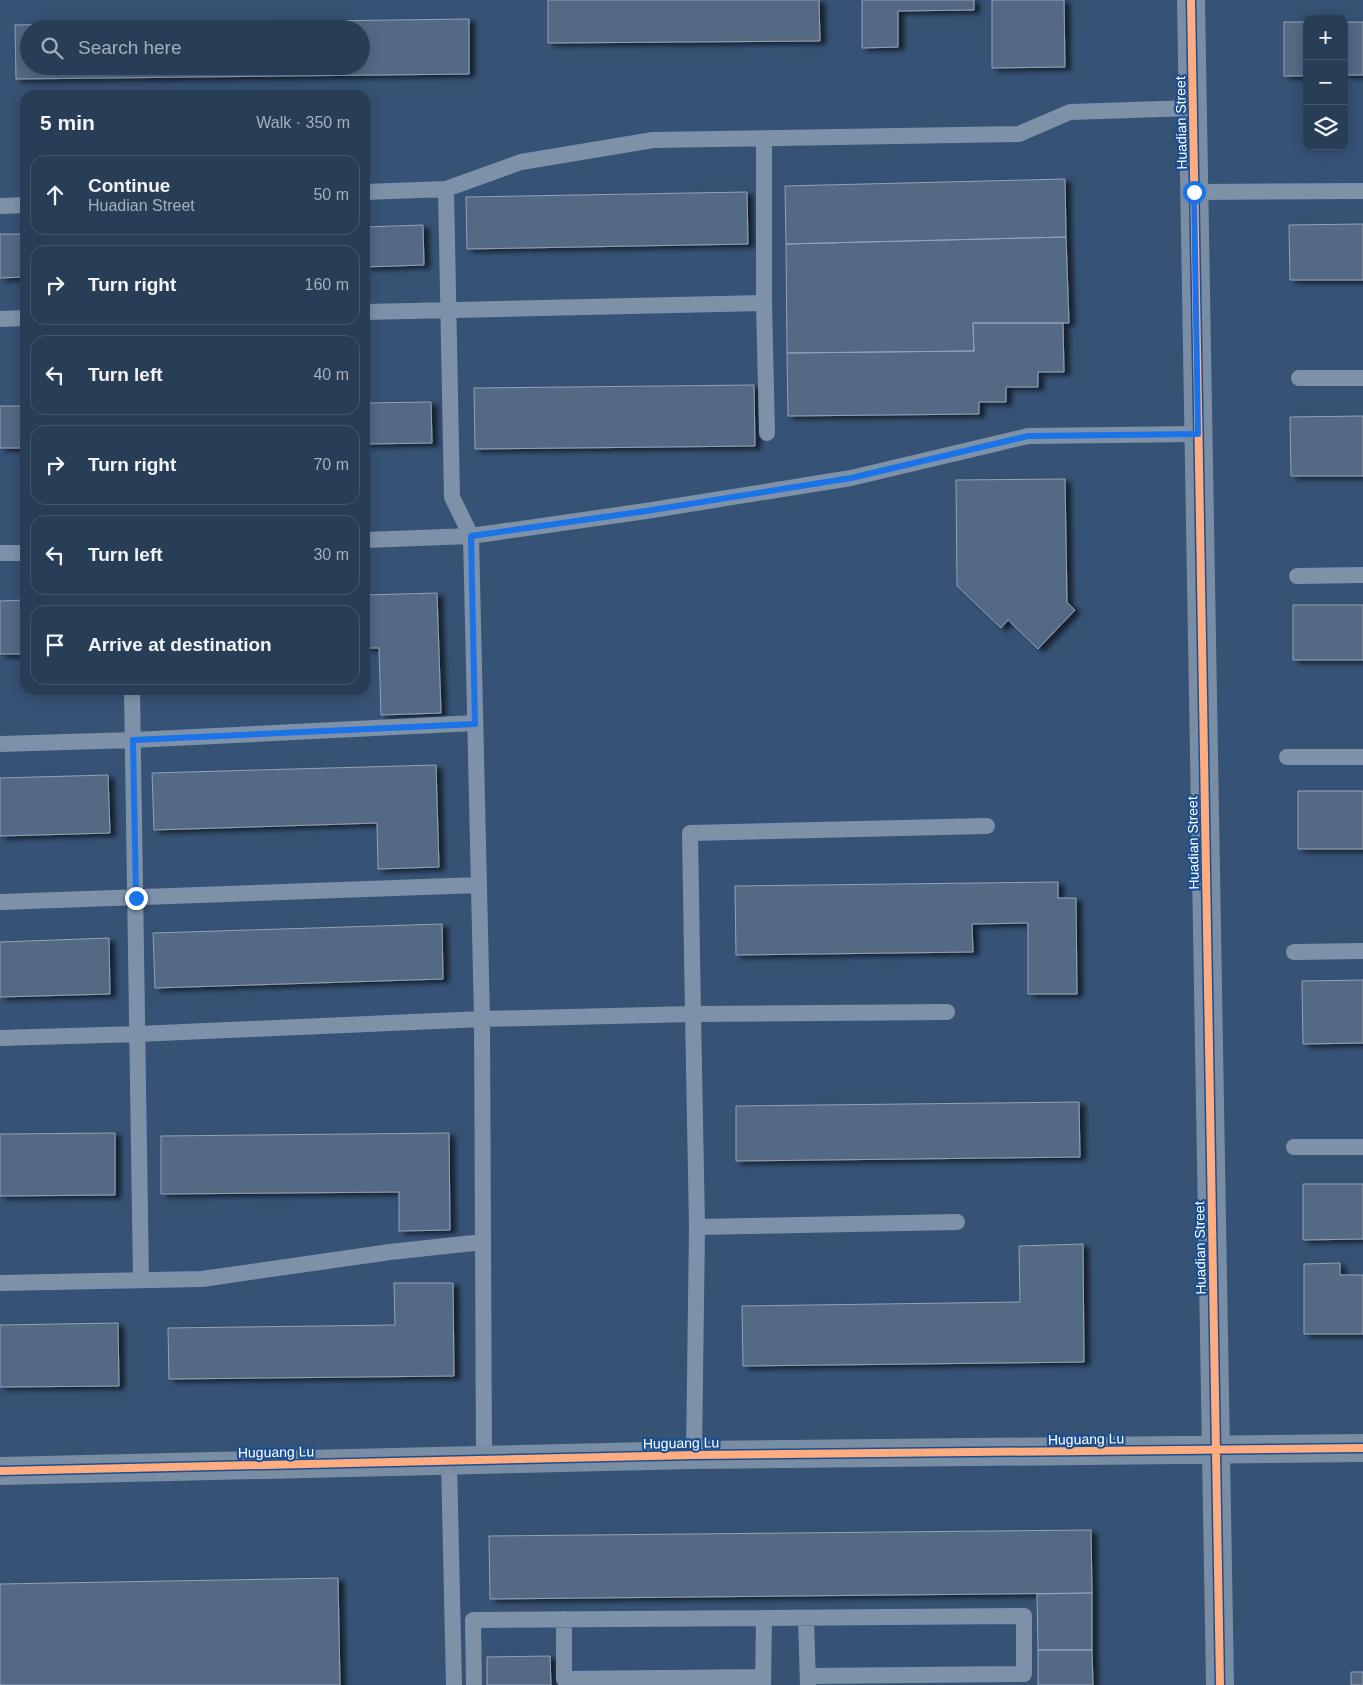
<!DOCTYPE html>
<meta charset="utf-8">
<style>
body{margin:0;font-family:Helvetica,sans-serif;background:#30455d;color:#f1f3f6}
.controls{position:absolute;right:15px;top:15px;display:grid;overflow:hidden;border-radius:10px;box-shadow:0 2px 12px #0003}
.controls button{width:45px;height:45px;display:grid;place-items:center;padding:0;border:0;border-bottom:1px solid #44576d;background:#283e57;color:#f1f3f6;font:25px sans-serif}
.stop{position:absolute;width:15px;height:15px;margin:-11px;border:4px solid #1a73e8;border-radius:50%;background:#fff}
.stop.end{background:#1a73e8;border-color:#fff;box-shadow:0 1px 5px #0008}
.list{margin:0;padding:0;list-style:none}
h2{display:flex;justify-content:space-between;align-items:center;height:65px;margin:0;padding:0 20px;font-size:21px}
h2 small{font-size:16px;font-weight:400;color:#a5aeba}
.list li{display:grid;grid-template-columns:32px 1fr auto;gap:15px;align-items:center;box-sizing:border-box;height:80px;margin:0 10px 10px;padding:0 10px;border:1px solid #44576d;border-radius:15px}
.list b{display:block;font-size:19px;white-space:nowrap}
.list p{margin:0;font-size:16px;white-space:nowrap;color:#a5aeba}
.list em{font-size:16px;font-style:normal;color:#a5aeba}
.icon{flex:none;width:28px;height:28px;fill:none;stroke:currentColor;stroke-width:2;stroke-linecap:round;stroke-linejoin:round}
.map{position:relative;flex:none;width:1363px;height:1685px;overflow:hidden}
.search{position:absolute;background:#283e57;box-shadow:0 2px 12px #0003;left:20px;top:20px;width:350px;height:55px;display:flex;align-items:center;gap:12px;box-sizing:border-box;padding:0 18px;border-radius:28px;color:#a5aeba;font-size:19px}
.panel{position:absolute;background:#283e57;box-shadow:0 2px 12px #0003;left:20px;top:90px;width:350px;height:605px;border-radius:15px}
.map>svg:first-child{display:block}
</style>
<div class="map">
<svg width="1363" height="1685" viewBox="0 0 1363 1685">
<defs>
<filter id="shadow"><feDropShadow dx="5.5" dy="3" stdDeviation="2.5" flood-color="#0009"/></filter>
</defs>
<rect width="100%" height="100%" fill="#365274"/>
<!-- building -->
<path fill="#526984" stroke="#92a2b6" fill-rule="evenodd" filter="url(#shadow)" d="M548 0H819L820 41 548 43Z
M862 0H974V10L898 11V47L862 48Z
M992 0H1064L1065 67 992 68Z
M469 19V74L16 79 15 25ZM29 29H361V66H29Z
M1284 22H1307V76H1284Z
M1344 22H1363V75H1344Z
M1065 179 1066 237 786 244 785 186Z
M747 192 748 244 467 249 466 197Z
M1363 224V280H1290L1289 225Z
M423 225 424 265 365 267V227Z
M0 234H25V277L0 278Z
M1066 237 1069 323H973L974 351 787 353 786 244Z
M973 323H1063L1064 372H1038V387H1006V402H979V414L788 416 787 353 974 351Z
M754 385 755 446 475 449 474 388Z
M431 402 432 443 365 444V403Z
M0 406H25V448H0Z
M1363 416V476H1291L1290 417Z
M1065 479 1067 602 1075 610 1038 649 1008 620 1001 628 957 586 956 480Z
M437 593 441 713 381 715 379 648H365V595Z
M25 600V654H0V601Z
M1293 605H1363V660H1293Z
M436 765 439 867 378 869 377 823 154 830 152 773Z
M108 775 110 833 0 836V778Z
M1298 791H1363V849H1298Z
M1058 882V898H1076L1077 994H1028V923L972 924 973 952 736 955 735 886Z
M442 924 443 979 155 988 153 933Z
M109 938 110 994 0 997V942Z
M1363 980V1043L1303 1044 1302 981Z
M1079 1102 1080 1157 736 1161V1106Z
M115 1133V1195L0 1196V1134Z
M449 1133 450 1230 399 1231V1192L161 1194V1136Z
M1303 1184H1363V1239L1303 1240Z
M1083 1244 1084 1362 743 1366 742 1306 1020 1302 1019 1246Z
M1340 1263V1275H1363V1334H1304V1264Z
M394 1283H453L454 1376 169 1379 168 1328 395 1325Z
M118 1323 119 1386 0 1387V1325Z
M1091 1530 1092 1593 490 1599 489 1536Z
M338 1578 340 1685H0V1584Z
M1092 1593V1650H1038L1037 1594Z
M1038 1650H1092L1093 1685H1038Z
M550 1656 551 1685H487V1657Z
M1351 1672H1363V1685H1351Z"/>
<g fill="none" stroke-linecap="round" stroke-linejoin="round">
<!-- lane -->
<path stroke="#7d92a8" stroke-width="16" d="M764 139V303
M365 192 446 189
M1194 192 1363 191
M0 206 25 205
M365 312 764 303 767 433
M0 319 25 318
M1299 378H1363
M365 540 471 536 646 511 851 478 1028 436 1198 434
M0 553H25
M1297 576 1363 575
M132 690 141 1280
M0 744 133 740 475 723
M1287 757H1363
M0 902 479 885
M1294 952 1363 951
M947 1012 693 1014 690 833 987 826
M0 1038 138 1034 482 1019 693 1014 697 1227 694 1455
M1294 1147H1363
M697 1227 957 1222
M0 1283 202 1279 390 1252 483 1242
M449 1460 454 1685
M484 1460 482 1019 471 536 452 497 446 189 521 162 653 140 1019 134 1070 112 1193 108
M806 1618 808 1685
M564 1619V1679L763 1677
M474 1685 473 1620 1024 1616V1674L808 1676
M763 1685 764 1618"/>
<!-- secondary -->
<path stroke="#798da4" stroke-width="28" d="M1191 0 1220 1685
M0 1471 694 1455 1363 1448"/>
<!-- cycleway casing -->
<g stroke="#1b4f8f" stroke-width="11">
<path id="cycleway" d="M1191 0 1220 1685
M0 1471 694 1455 1363 1448"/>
</g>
<!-- cycleway -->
<use href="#cycleway" stroke="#ffac80" stroke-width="8"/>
</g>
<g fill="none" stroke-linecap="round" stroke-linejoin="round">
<!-- route -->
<path stroke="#1a73e8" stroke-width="6" d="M136 898 133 740 475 724 471 536 646 511 851 478 1028 436 1198 434 1194 192"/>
</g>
<g text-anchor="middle" stroke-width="4.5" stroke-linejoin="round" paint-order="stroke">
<!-- street labels -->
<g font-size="14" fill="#fff" stroke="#1b4f8f">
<text transform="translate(1181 123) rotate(-91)" y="5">Huadian Street</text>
<text transform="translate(1193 843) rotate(-91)" y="5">Huadian Street</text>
<text transform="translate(1200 1248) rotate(-91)" y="5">Huadian Street</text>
<text transform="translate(1086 1439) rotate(-1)" y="5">Huguang Lu</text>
<text transform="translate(681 1443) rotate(-1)" y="5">Huguang Lu</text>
<text transform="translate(276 1452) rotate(-1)" y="5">Huguang Lu</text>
</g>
</g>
</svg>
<div class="controls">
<button>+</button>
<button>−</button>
<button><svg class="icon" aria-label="layers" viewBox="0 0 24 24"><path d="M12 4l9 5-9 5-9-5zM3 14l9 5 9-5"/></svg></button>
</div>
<div class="stop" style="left:1194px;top:192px"></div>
<div class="stop end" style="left:136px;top:898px"></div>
<div class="search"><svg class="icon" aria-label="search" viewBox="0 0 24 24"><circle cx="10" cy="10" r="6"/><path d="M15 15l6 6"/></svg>Search here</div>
<section class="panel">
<h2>5 min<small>Walk · 350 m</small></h2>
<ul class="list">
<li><svg class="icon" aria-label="ahead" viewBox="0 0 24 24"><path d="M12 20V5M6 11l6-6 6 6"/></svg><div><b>Continue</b><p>Huadian Street</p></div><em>50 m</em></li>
<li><svg class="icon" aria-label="right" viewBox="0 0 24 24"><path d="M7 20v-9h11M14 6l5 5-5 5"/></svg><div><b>Turn right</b></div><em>160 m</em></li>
<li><svg class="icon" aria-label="left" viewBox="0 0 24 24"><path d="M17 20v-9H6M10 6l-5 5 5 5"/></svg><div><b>Turn left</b></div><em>40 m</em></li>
<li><svg class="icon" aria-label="right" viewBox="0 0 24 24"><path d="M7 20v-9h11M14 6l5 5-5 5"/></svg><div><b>Turn right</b></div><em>70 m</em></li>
<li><svg class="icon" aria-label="left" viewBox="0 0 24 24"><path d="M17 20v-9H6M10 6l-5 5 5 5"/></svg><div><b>Turn left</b></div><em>30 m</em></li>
<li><svg class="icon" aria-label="arrive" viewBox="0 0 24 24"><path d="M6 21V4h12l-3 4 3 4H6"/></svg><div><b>Arrive at destination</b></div></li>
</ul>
</section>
</div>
